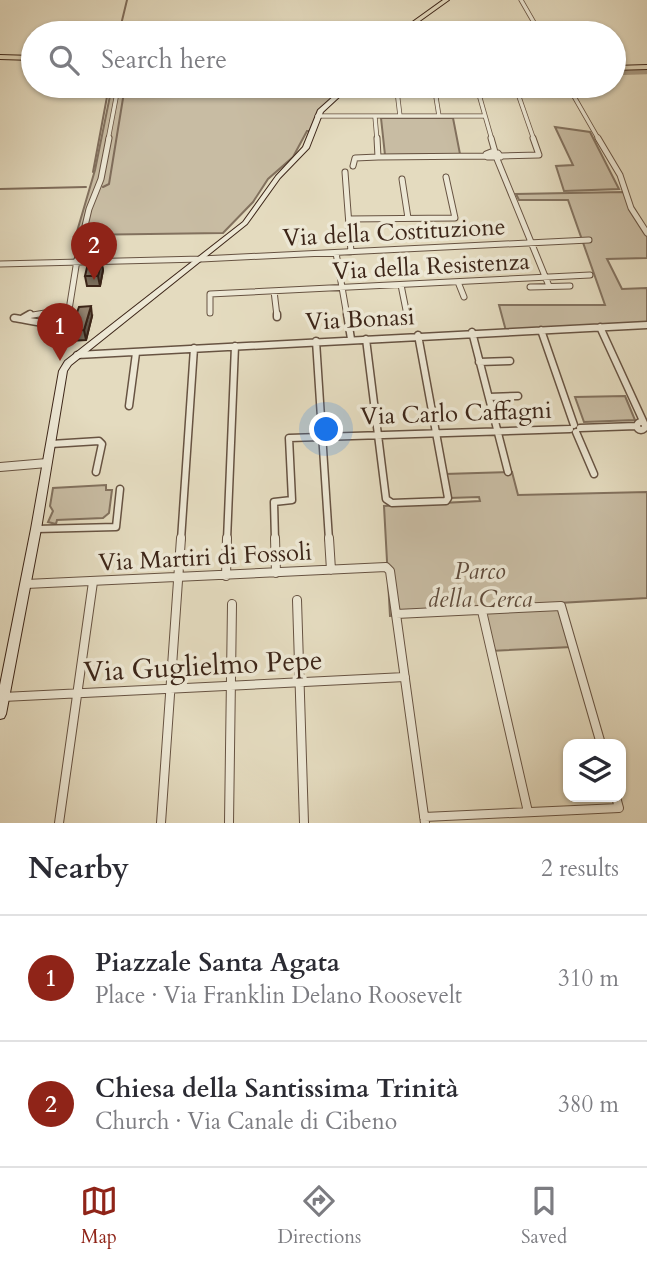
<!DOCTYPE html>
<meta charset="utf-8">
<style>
body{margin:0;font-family:Cardo,serif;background:#f2f2f3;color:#2b2b33}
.controls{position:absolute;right:21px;bottom:21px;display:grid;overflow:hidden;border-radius:14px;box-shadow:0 2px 5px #0004}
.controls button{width:63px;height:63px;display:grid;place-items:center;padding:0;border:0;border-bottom:2px solid #e1e1e2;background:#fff;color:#2b2b33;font:35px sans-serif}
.you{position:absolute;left:327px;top:430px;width:24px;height:24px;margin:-18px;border:5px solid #fff;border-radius:50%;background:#1a73e8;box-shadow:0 0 0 10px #1a73e833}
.badge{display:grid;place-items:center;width:46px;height:46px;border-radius:50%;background:#8f2418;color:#fff;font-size:23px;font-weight:700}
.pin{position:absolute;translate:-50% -58px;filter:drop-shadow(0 2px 4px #0008)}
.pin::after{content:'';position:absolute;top:37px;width:24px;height:21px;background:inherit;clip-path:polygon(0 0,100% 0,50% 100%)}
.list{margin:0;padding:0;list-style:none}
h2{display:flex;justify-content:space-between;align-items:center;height:91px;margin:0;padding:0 28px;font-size:30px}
h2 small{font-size:23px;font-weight:400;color:#7c7c81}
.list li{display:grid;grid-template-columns:46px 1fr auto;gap:21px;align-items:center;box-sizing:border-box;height:126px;padding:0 28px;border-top:2px solid #e1e1e2}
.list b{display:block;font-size:26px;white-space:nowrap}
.list p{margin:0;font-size:23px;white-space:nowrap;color:#7c7c81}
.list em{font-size:23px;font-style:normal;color:#7c7c81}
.icon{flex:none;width:38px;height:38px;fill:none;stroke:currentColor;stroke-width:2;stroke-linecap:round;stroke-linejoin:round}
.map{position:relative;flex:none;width:647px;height:823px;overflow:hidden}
.search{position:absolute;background:#fff;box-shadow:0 2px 5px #0004;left:21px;right:21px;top:21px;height:77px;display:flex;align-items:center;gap:18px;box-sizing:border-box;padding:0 24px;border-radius:38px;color:#7c7c81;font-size:26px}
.sheet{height:343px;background:#fff}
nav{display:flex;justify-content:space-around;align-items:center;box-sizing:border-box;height:98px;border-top:2px solid #e1e1e2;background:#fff;font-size:19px;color:#7c7c81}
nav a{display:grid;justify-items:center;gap:4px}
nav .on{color:#8f2418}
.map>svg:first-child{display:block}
</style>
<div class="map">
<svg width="647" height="823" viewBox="0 0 647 823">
<rect width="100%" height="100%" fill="#e4dbbf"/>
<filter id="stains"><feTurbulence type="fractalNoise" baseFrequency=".00286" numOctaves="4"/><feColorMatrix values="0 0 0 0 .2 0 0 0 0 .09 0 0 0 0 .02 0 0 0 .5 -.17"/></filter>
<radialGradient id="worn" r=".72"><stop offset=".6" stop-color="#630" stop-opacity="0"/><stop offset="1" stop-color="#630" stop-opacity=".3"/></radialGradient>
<!-- green -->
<path fill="#c8bca3" stroke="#82715e" stroke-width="2" d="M112 86H349L320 113 315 131H307L293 157 268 179 253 202 223 233 76 235 95 170Z
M386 86H566L568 89H386Z
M381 118H453L460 154 385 155Z
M555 127 590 132 619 189 564 191 556 166 573 165Z
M624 192 647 235V258L607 259 622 289 647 288V324L506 331 499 305H605L568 200H519L516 194Z
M625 396 635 420 584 422 575 397Z
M512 472 518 495 647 492V598L559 603 571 647 490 651 482 612 390 616 384 506 480 501 479 497 449 498 445 474Z
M106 485V490H112L109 513 103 518 57 520 56 524 48 522 53 511 50 506 53 488Z"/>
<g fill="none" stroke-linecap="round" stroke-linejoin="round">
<!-- stream -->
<path stroke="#7f6d5b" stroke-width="2" d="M119 33 127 0
M93 172 109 86
M103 187 109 184 125 86
M0 189 86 187"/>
<!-- canal -->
<path stroke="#ab9d87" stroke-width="4.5" d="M614 73 647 72"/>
<!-- minor-far3 casing -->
<g stroke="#675342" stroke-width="5">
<path id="minor-far3" d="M521 0 540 33
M568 86 599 140
M397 91 400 116
M435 91 439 116
M478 91 492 140
M517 91 534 140
M317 116H484
M375 117 377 140
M108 140 116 98"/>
</g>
<!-- minor-far2 casing -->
<g stroke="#675342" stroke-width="7">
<path id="minor-far2" d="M377 138 378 157 486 156
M491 138 495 152
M598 138 620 175 631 208 647 233
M491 152 498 153 501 157H487L486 154Z
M501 156 539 155 533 138
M497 159 549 286
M353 166 355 158 378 157
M345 172 351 252
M402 179 408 218
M349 219 455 218 446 177
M336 253 347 316
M0 264 201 259 589 240
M458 282 464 297
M401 285 407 315
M530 287 570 286
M274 291 277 316
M210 313V294L590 275
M27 316 51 312
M68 316 77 260 89 209 101 179 109 138"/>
</g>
<!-- minor-far1 casing -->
<g stroke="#675342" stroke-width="9">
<path id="minor-far1" d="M277 314V317
M347 314 351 339
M14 318C31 320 55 330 68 314
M23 318 30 314
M600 327 644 423
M541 330 574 425
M472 332 508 472
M366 339 386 499 392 503 446 501 448 498 418 335
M316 341 329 540
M77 355 647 325
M479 362 510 361
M489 397 518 396
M129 406 136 353
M637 426a4 4 0 1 1 8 0a4 4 0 1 1-8 0Z
M580 428 636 426
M576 432 594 474
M51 444 99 441 102 444 96 472
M36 529 116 527 120 489
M181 540 194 348
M227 540 235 346
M275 540 274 502 292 500 289 438 570 429"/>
</g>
<!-- minor casing -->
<g stroke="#675342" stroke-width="10">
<path id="minor" d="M275 538 276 573
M329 538 331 570
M226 576 227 538
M26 584 386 567 390 571 425 823
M297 600 304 823
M482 611 528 812
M396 614 561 606 601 744
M3 697 405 677
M424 817 619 808 616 797
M59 823 93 582
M161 823 181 538
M229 823 232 604"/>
</g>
<!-- tertiary casing -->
<g stroke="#675342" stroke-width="10">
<path id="tertiary" d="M0 467 47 463"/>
</g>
<!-- secondary casing -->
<g stroke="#3d2619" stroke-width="2">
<path id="secondary" d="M345 86H351L323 112 309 148 280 178 247 224 71 365 67 371 41 529 6 714 4 718 0 719V685L31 529 59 371 65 361 243 222 276 176 303 147 318 110Z"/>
</g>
<!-- primary casing -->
<g stroke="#3d2619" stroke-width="2">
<path id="primary" d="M443 0H449L403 33H397Z
M0 55 33 56V60L0 59Z
M647 65V69L614 70V66Z"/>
</g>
<!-- minor-far3 -->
<use href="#minor-far3" stroke="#ede8d5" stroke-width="3.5"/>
<!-- minor-far2 -->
<use href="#minor-far2" stroke="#ede8d5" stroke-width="5"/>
<!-- minor-far1 -->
<use href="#minor-far1" stroke="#ede8d5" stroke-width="6"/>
<!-- minor -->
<use href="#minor" stroke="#ede8d5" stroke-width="8"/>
<!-- tertiary -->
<use href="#tertiary" stroke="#ede8d5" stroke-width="8"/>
<!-- secondary -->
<use href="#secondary" fill="#ede8d5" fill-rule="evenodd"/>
<!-- primary -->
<use href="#primary" fill="#e4dbbf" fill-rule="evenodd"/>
</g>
<!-- wall -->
<path fill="#7f725f" stroke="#3d2619" stroke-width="2" d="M101 261 103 270 100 286H87L85 276Z
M92 316 86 340 69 341 67 331 74 321Z"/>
<!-- shaded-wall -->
<path fill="#685c4e" stroke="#3d2619" stroke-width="2" d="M101 261 103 270 100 286 98 276Z
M91 306 92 316 86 340 84 330Z"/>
<!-- building -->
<path fill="#94846f" stroke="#3d2619" stroke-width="2" d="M89 259 101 261 98 276H85Z
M91 306 84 330 67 331 70 323 74 321 79 307Z"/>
<g text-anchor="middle" stroke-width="7" stroke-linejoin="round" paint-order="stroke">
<!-- street labels -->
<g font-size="24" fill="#3d2619" stroke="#ede8d5">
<text transform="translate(394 232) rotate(-3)" y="8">Via della Costituzione</text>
<text transform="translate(431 266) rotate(-3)" y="8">Via della Resistenza</text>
<text transform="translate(360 319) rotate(-3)" y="8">Via Bonasi</text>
<text transform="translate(456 413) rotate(-2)" y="8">Via Carlo Caffagni</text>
<text transform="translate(205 557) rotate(-3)" y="8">Via Martiri di Fossoli</text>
</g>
<!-- park labels -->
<g font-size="24" font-style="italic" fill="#604c3c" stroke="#ede8d5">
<text x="480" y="579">Parco<tspan x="480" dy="28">della Cerca</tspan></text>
</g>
<!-- near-street labels -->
<g font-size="28" fill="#3d2619" stroke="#ede8d5">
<text transform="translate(203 665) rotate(-3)" y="10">Via Guglielmo Pepe</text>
</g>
</g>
<rect width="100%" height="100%" filter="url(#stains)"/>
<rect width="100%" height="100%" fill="url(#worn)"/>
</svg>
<div class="controls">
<button><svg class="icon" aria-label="layers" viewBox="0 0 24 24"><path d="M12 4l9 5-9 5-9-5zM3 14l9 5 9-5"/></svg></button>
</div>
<div class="you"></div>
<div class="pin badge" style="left:60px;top:361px">1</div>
<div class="pin badge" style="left:94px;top:280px">2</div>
<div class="search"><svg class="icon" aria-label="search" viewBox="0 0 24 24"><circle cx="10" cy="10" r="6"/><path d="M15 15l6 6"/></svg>Search here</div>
</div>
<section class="sheet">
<h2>Nearby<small>2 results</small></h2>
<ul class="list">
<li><span class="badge">1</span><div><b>Piazzale Santa Agata</b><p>Place · Via Franklin Delano Roosevelt</p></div><em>310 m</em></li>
<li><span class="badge">2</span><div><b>Chiesa della Santissima Trinità</b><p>Church · Via Canale di Cibeno</p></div><em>380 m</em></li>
</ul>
</section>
<nav>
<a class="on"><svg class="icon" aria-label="map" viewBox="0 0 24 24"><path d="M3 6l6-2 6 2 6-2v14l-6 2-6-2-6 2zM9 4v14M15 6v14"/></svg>Map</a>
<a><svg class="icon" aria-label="directions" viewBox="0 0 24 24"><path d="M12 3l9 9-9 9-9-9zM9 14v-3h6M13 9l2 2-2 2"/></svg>Directions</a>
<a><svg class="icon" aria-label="saved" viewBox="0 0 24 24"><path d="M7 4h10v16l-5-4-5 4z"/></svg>Saved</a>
</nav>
